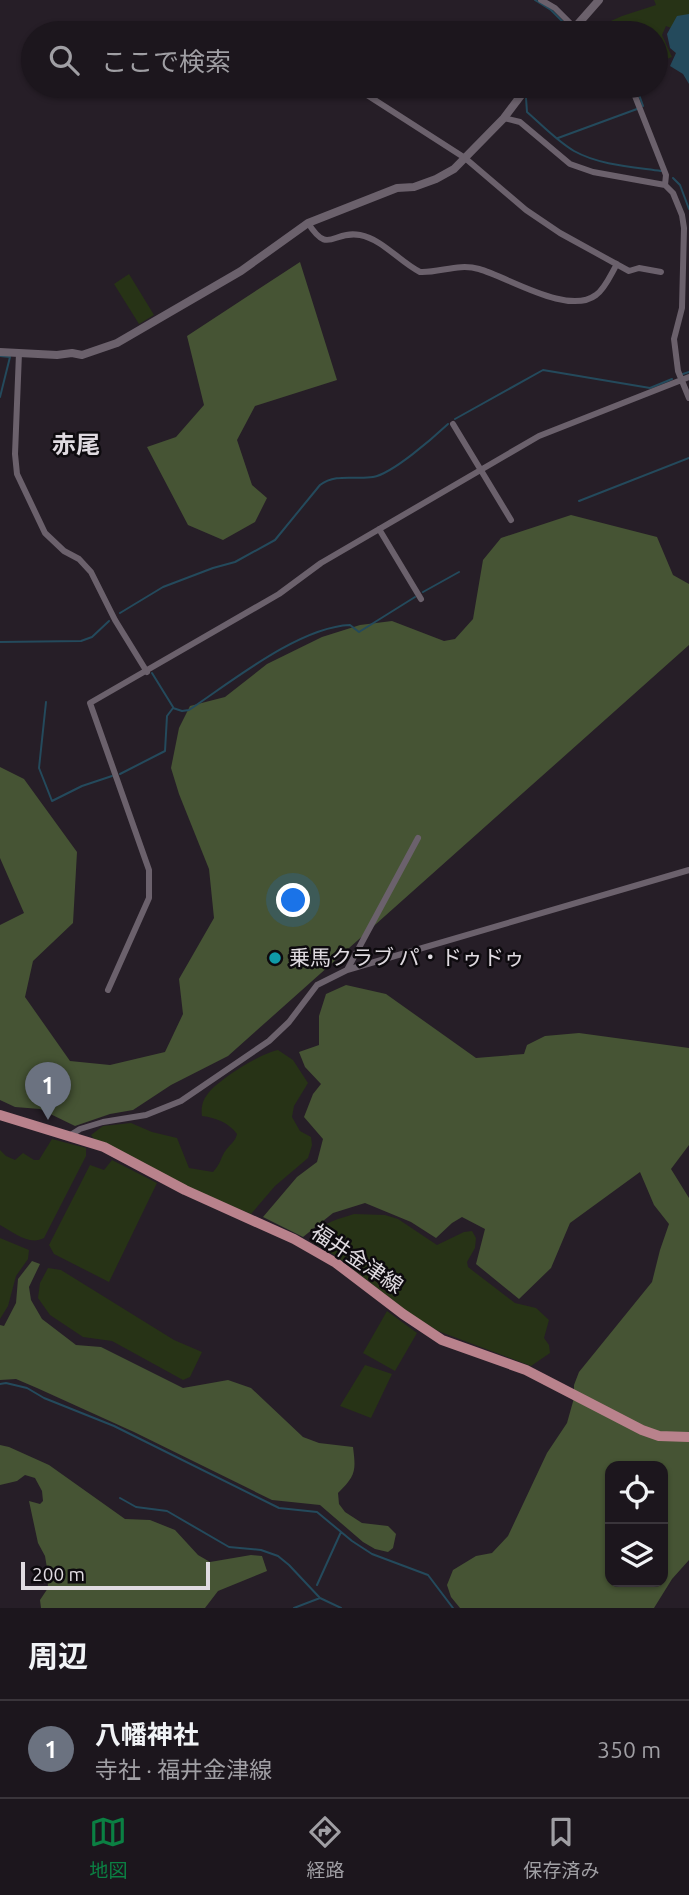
<!DOCTYPE html>
<html lang="ja">
<meta charset="utf-8">
<style>
body{margin:0;font-family:Ubuntu,"Noto Sans JP",sans-serif;background:#29232a;color:#f1f3f6}
.controls{position:absolute;right:21px;bottom:21px;display:grid;overflow:hidden;border-radius:14px;box-shadow:0 2px 5px #0004}
.controls button{width:63px;height:63px;display:grid;place-items:center;padding:0;border:0;border-bottom:2px solid #3a353b;background:#1c161d;color:#f1f3f6;font:35px sans-serif}
.scale{position:absolute;left:21px;bottom:18px;width:189px;box-sizing:border-box;padding-left:7px;border:4px solid #e0dbe1;border-top:0;font-size:19px;line-height:24px;white-space:nowrap;color:#e0dbe1;-webkit-text-stroke:5px #0d0a0e;paint-order:stroke}
.you{position:absolute;left:294px;top:901px;width:24px;height:24px;margin:-18px;border:5px solid #fff;border-radius:50%;background:#1a73e8;box-shadow:0 0 0 10px #1a73e833}
.badge{display:grid;place-items:center;width:46px;height:46px;border-radius:50%;background:#0b8043;color:#fff;font-size:23px;font-weight:700}
.pin{position:absolute;translate:-50% -58px;filter:drop-shadow(0 2px 4px #0008)}
.pin::after{content:'';position:absolute;top:37px;width:24px;height:21px;background:inherit;clip-path:polygon(0 0,100% 0,50% 100%)}
.list{margin:0;padding:0;list-style:none}
h2{display:flex;justify-content:space-between;align-items:center;height:91px;margin:0;padding:0 28px;font-size:30px}
h2 small{font-size:23px;font-weight:400;color:#a09fa4}
.list li{display:grid;grid-template-columns:46px 1fr auto;gap:21px;align-items:center;box-sizing:border-box;height:98px;padding:0 28px;border-top:2px solid #3a353b}
.list b{display:block;font-size:26px;white-space:nowrap}
.list p{margin:0;font-size:23px;white-space:nowrap;color:#a09fa4}
.list em{font-size:23px;font-style:normal;color:#a09fa4}
.icon{flex:none;width:38px;height:38px;fill:none;stroke:currentColor;stroke-width:2;stroke-linecap:round;stroke-linejoin:round}
.map{position:relative;flex:none;width:689px;height:1608px;overflow:hidden}
.search{position:absolute;background:#1c161d;box-shadow:0 2px 5px #0004;left:21px;right:21px;top:21px;height:77px;display:flex;align-items:center;gap:18px;box-sizing:border-box;padding:0 24px;border-radius:38px;color:#a09fa4;font-size:26px}
.sheet{height:189px;background:#1c161d}
nav{display:flex;justify-content:space-around;align-items:center;box-sizing:border-box;height:98px;border-top:2px solid #3a353b;background:#1c161d;font-size:19px;color:#a09fa4}
nav a{display:grid;justify-items:center;gap:4px}
nav .on{color:#0b8043}
.map>svg:first-child{display:block}
</style>
<div class="map">
<svg width="689" height="1608" viewBox="0 0 689 1608">
<rect width="100%" height="100%" fill="#261e27"/>
<!-- green -->
<path fill="#273316" d="M654 0H689V35L666 26 662 35 672 57 656 63V33H584L622 16 656 5Z
M129 274 154 315 139 324 114 284Z
M278 1050 293 1060 308 1083 294 1106 292 1117 300 1131 311 1137 312 1145 308 1158 275 1186 251 1214 180 1184 142 1162 94 1139 91 1135 103 1126 131 1123 152 1132 177 1138 189 1168 213 1172C222 1162 220 1158 226 1150 231 1143 235 1142 237 1134 228 1122 216 1118 202 1116 201 1109 202 1101 207 1095 216 1081 261 1053 278 1050Z
M52 1139 86 1148V1156L44 1238C29 1246 13 1232 0 1225V1150L6 1156 15 1160 23 1153 34 1160H39Z
M112 1160 157 1183 109 1282 54 1254 49 1245 90 1165 104 1170Z
M354 1214 385 1215 398 1219 437 1245 464 1232 472 1231 476 1238 475 1248 467 1262 468 1267 515 1303 536 1308 549 1320 544 1338 549 1345 550 1353 531 1366 438 1331 409 1313 336 1256 310 1241C317 1224 338 1219 354 1214Z
M0 1238 29 1250 28 1259 16 1276 8 1306 0 1319Z
M48 1268 61 1270 174 1340 202 1352 190 1377 183 1380 112 1341 83 1337 50 1315 38 1298 40 1283Z
M387 1311 417 1333 395 1371 363 1353Z
M365 1365 392 1374 371 1418 340 1406Z"/>
<!-- forest -->
<path fill="#465434" fill-rule="evenodd" d="M300 262 337 380 255 406 237 440 252 485 267 498 255 522 223 540 188 525 147 447 176 437 204 405 187 336Z
M571 515 657 537 673 575 689 584V645L228 1056 171 1085 133 1110 110 1114 75 1126 40 1109 15 1107 0 1100V925L24 913 0 858V767L24 779 77 852 73 923 33 961 25 997 70 1061 110 1065 165 1052 183 1014 179 979 214 918 209 869 179 794 171 768 179 728 190 706 225 697 267 664 322 637 360 625 392 621 444 641 455 639 473 619 483 560 501 538Z
M346 985 386 994 476 1058 524 1054 527 1045 545 1036 579 1033 689 1048V1145L671 1169 689 1198V1560L672 1579 654 1608H460L451 1597 447 1585 453 1570 476 1556 492 1553 508 1536 547 1453 567 1423 574 1398V1385L579 1372 652 1282 660 1250 669 1224 654 1205 640 1172 570 1223 551 1268 519 1299 476 1264 485 1229 462 1217 452 1223 436 1238 411 1222 365 1203 333 1213 303 1237 263 1217 297 1177 317 1162 323 1139 304 1117 313 1094 321 1084 305 1067 299 1052 319 1045V1016L326 994ZM610 1466H663V1582H610Z
M32 1261 40 1264 29 1287 31 1300 42 1319 76 1345 101 1347 183 1388 228 1380 251 1388 303 1437 319 1443 353 1447C356 1471 356 1475 338 1493L339 1504 345 1512 362 1523 388 1526 396 1534 393 1548 388 1552 375 1549 363 1542 320 1505 272 1500 134 1432 37 1388 16 1379 0 1380V1325L4 1326 16 1303 18 1279Z
M0 1445 9 1447 49 1465 125 1519 150 1520 175 1530 198 1555 210 1562 251 1555 262 1556 267 1571 218 1591 205 1608H41L40 1600 48 1588 47 1568 45 1556 38 1543 29 1501 40 1504 43 1501 42 1491 35 1478 25 1475 17 1481 0 1485Z"/>
<!-- water -->
<path fill="#244a5c" d="M689 14V84L683 74 670 66 676 53 670 48 667 34 677 16Z"/>
<g fill="none" stroke-linecap="round" stroke-linejoin="round">
<!-- stream -->
<path stroke="#244a5c" stroke-width="2" d="M535 0 551 10 567 26
M636 86 643 106
M526 98 527 112C542 125 557 141 574 151 599 165 633 167 661 171
M558 138 637 109
M673 178 680 185 689 209
M0 356 10 357 0 397
M683 374 689 372
M455 419 543 370 650 388 672 379
M579 501 689 458
M423 592 459 572
M120 613 163 587 213 568 235 562 275 540 320 485C336 473 355 480 373 477 392 474 433 438 448 424
M0 642 81 641 92 637 109 621
M152 673 173 707
M46 702 39 768 52 801 82 786 112 776
M120 774 165 751 167 716 173 708 182 711 189 710C231 682 299 627 350 625L359 632 415 597
M0 1384 6 1383 27 1388 44 1398 114 1426 279 1508 317 1512 352 1541 372 1554 428 1575 453 1608
M120 1498 136 1507 167 1511 229 1547 261 1550 278 1556 289 1565 320 1598
M317 1585 341 1532
M294 1608 320 1598 341 1608"/>
<!-- minor -->
<path stroke="#6b616c" stroke-width="6" d="M541 0 555 8 574 27
M353 86 465 158 526 210 560 233 629 271 639 268 661 272
M631 86 666 175 665 185
M504 118 520 122 570 164 593 172 665 185 673 193 682 215 684 228 682 308 674 339 678 371 689 398
M308 223C329 256 332 230 360 235 382 239 400 262 420 272 440 273 458 263 479 269 508 277 568 316 596 295 605 289 611 274 617 264
M19 353 15 454 17 474 45 533 64 551 79 559 91 572 115 620 147 672
M453 424 511 520
M379 529 421 599
M347 970 418 838
M108 990 149 898V870L90 703 279 594 321 563 539 436 689 377
M69 1136 80 1129 103 1122 146 1115 181 1101 269 1041 289 1022 317 985 347 970 689 870"/>
<!-- tertiary -->
<path stroke="#6b616c" stroke-width="8" d="M570 33 599 0
M0 352 57 355 72 353 82 355 117 343 241 271 308 223 397 188 414 187 436 179 454 169 504 118 528 86"/>
<!-- primary -->
<path stroke="#b9828c" stroke-width="10" d="M0 1115 104 1147 185 1190 294 1239 336 1263 403 1314 442 1340 526 1370 642 1430 659 1436 689 1437"/>
</g>
<!-- markers -->
<circle fill="#0f9aa8" stroke="#0d0a0e" stroke-width="2.5" cx="275" cy="958" r="7"/>
<g text-anchor="middle" stroke-width="5" stroke-linejoin="round" paint-order="stroke">
<!-- poi labels -->
<g font-size="21" fill="#e0dbe1" stroke="#0d0a0e" text-anchor="start">
<text x="289" y="965">乗馬クラブ パ・ドゥドゥ</text>
</g>
<!-- street labels -->
<g font-size="21" fill="#e0dbe1" stroke="#0d0a0e">
<text transform="translate(357 1259) rotate(34)" y="7">福井金津線</text>
</g>
<!-- quarter labels -->
<g font-size="24" font-weight="bold" fill="#e0dbe1" stroke="#0d0a0e">
<text x="76" y="453">赤尾</text>
</g>
</g>
</svg>
<div class="controls">
<button><svg class="icon" aria-label="locate" viewBox="0 0 24 24"><circle cx="12" cy="12" r="6"/><path d="M12 2v4M12 18v4M2 12h4M18 12h4"/></svg></button>
<button><svg class="icon" aria-label="layers" viewBox="0 0 24 24"><path d="M12 4l9 5-9 5-9-5zM3 14l9 5 9-5"/></svg></button>
</div>
<div class="scale">200 m</div>
<div class="you"></div>
<div class="pin badge" style="left:48px;top:1120px;background:#6b7280">1</div>
<div class="search"><svg class="icon" aria-label="search" viewBox="0 0 24 24"><circle cx="10" cy="10" r="6"/><path d="M15 15l6 6"/></svg>ここで検索</div>
</div>
<section class="sheet">
<h2>周辺<small></small></h2>
<ul class="list">
<li><span class="badge" style="background:#6b7280">1</span><div><b>八幡神社</b><p>寺社 · 福井金津線</p></div><em>350 m</em></li>
</ul>
</section>
<nav>
<a class="on"><svg class="icon" aria-label="map" viewBox="0 0 24 24"><path d="M3 6l6-2 6 2 6-2v14l-6 2-6-2-6 2zM9 4v14M15 6v14"/></svg>地図</a>
<a><svg class="icon" aria-label="directions" viewBox="0 0 24 24"><path d="M12 3l9 9-9 9-9-9zM9 14v-3h6M13 9l2 2-2 2"/></svg>経路</a>
<a><svg class="icon" aria-label="saved" viewBox="0 0 24 24"><path d="M7 4h10v16l-5-4-5 4z"/></svg>保存済み</a>
</nav>
